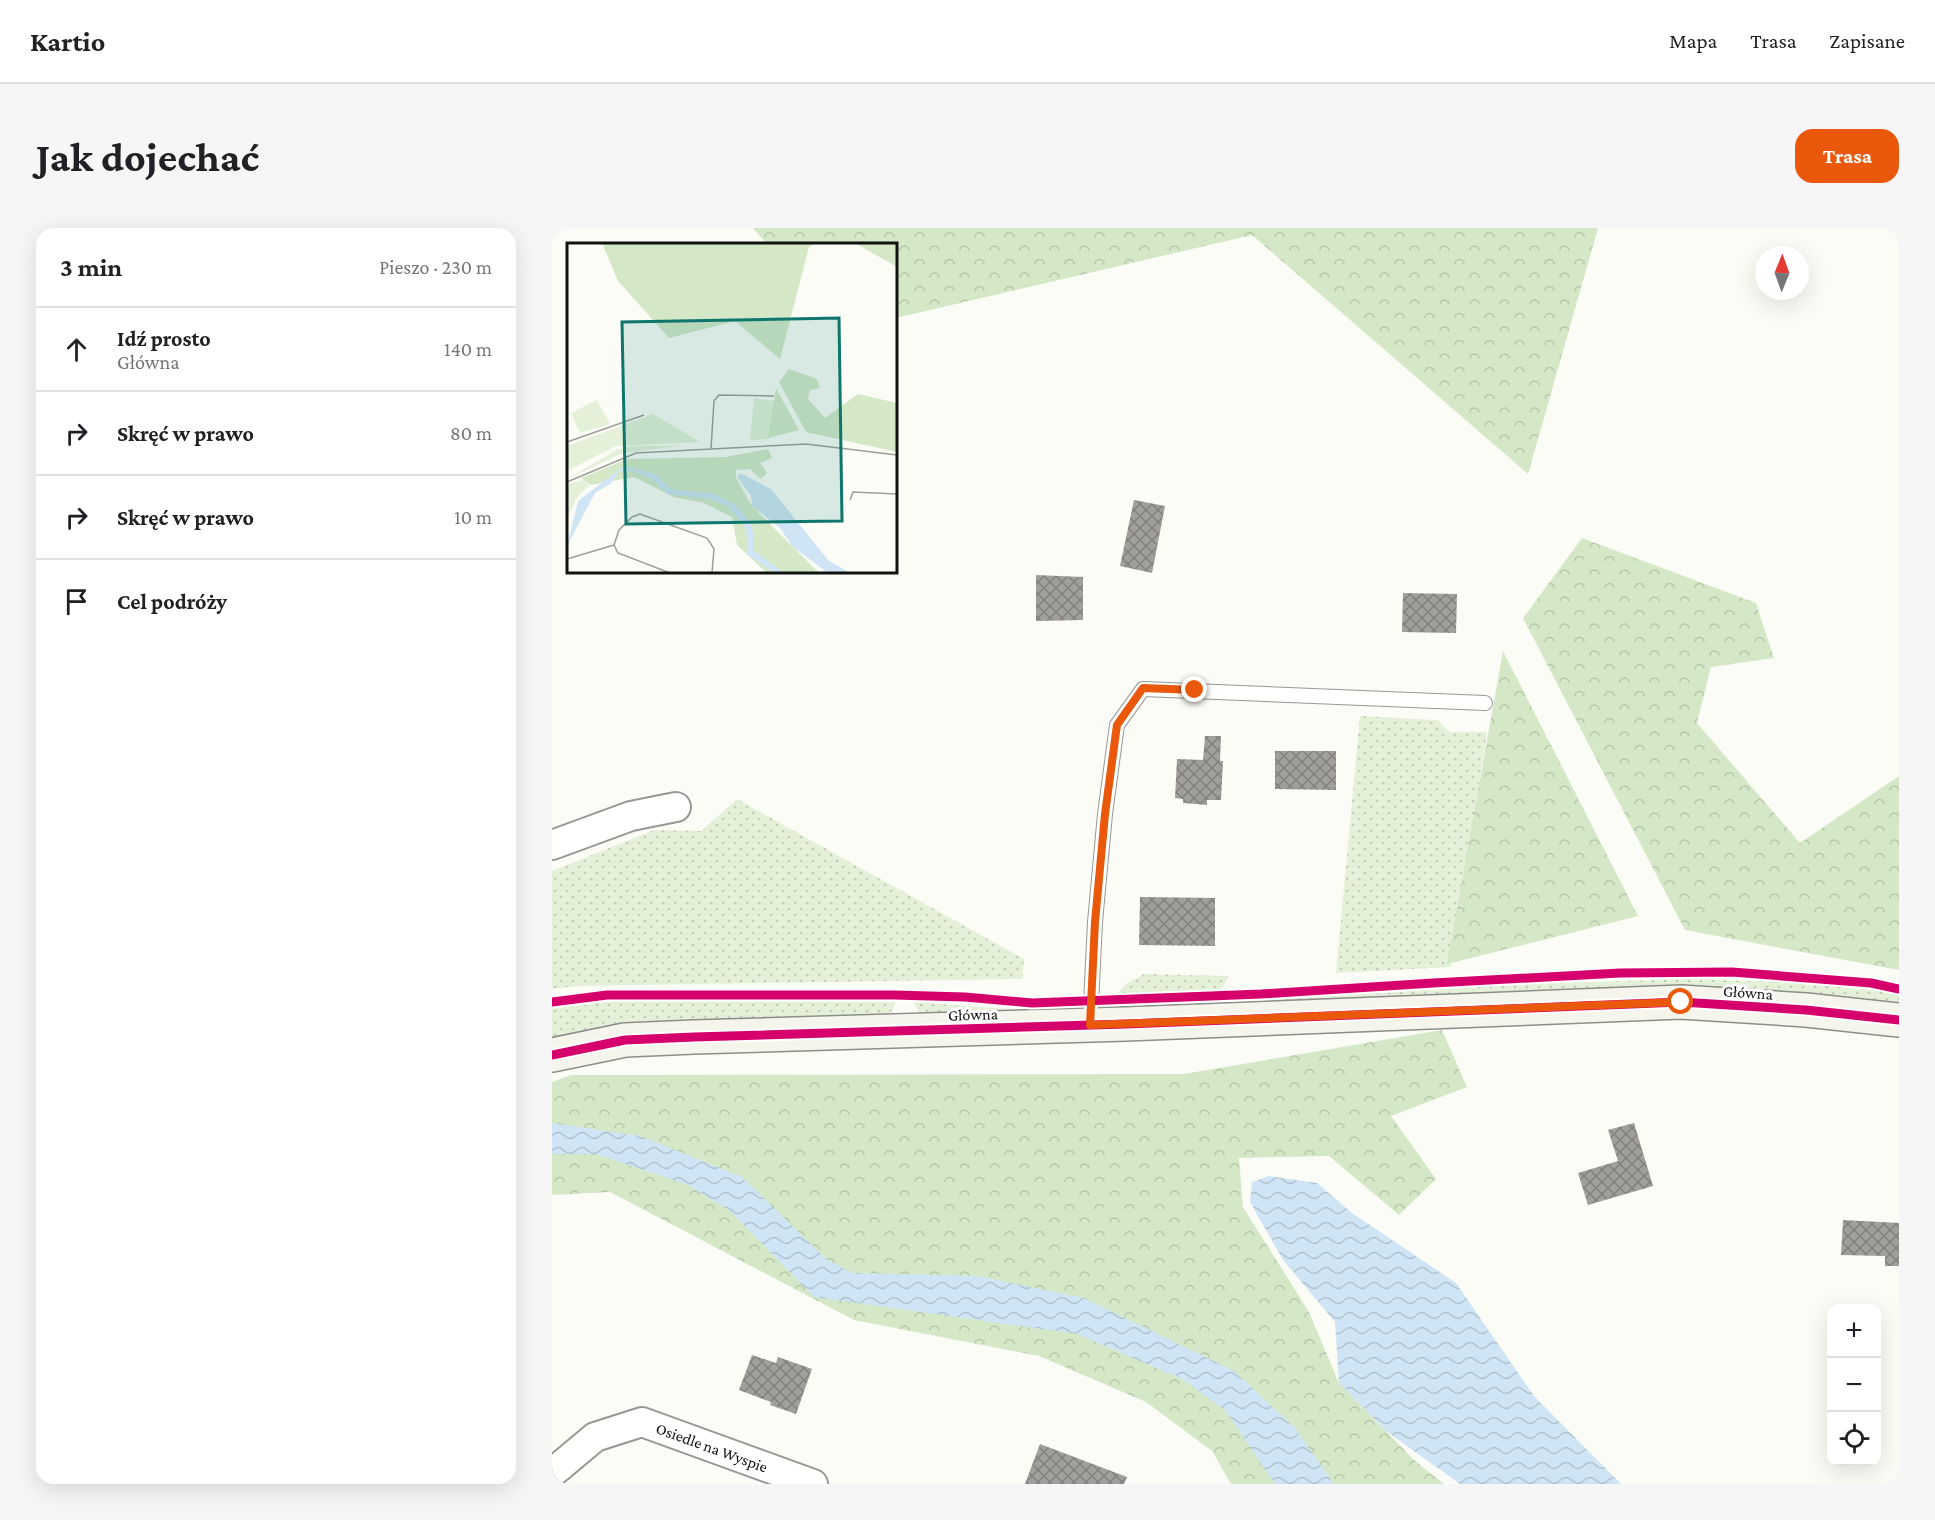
<!DOCTYPE html>
<html lang="pl">
<meta charset="utf-8">
<style>
body{margin:0;font-family:"Crimson Pro",serif;background:#f6f6f6;color:#202124}
.controls{position:absolute;right:18px;bottom:18px;display:grid;overflow:hidden;border-radius:12px;box-shadow:0 6px 24px #0002}
.controls button{width:54px;height:54px;display:grid;place-items:center;padding:0;border:0;border-bottom:2px solid #e0e0e0;background:#fff;color:#202124;font:30px sans-serif}
.compass{position:absolute;left:1203px;top:18px;width:54px;height:54px;border-radius:50%;background:#fff;box-shadow:0 6px 24px #0002;rotate:1deg}
.stop{position:absolute;width:18px;height:18px;margin:-14px;border:4px solid #ea580c;border-radius:50%;background:#fff}
.stop.end{background:#ea580c;border-color:#fff;box-shadow:0 2px 6px #0008}
.list{margin:0;padding:0;list-style:none}
h2{display:flex;justify-content:space-between;align-items:center;height:78px;margin:0;padding:0 24px;font-size:26px}
h2 small{font-size:20px;font-weight:400;color:#757577}
.list li{display:grid;grid-template-columns:39px 1fr auto;gap:18px;align-items:center;box-sizing:border-box;height:84px;padding:0 24px;border-top:2px solid #e0e0e0}
.list b{display:block;font-size:22px;white-space:nowrap}
.list p{margin:0;font-size:20px;white-space:nowrap;color:#757577}
.list em{font-size:20px;font-style:normal;color:#757577}
.icon{flex:none;width:33px;height:33px;fill:none;stroke:currentColor;stroke-width:2;stroke-linecap:round;stroke-linejoin:round}
.map{position:relative;flex:none;width:1347px;height:1256px;overflow:hidden;border-radius:18px}
header{display:flex;align-items:center;gap:36px;box-sizing:border-box;height:84px;padding:0 30px;background:#fff;border-bottom:2px solid #e0e0e0}
header strong{font-size:28px}
nav{display:flex;gap:33px;margin-inline-start:auto;font-size:21px}
.intro{display:flex;align-items:center;justify-content:space-between;box-sizing:border-box;height:144px;padding:0 36px}
h1{margin:0;font-size:42px}
.button{padding:15px 27px;border-radius:18px;background:#ea580c;color:#fff;font-size:21px;font-weight:700}
main{display:flex;gap:36px;padding:0 36px}
aside{flex:1;background:#fff;border-radius:18px;box-shadow:0 6px 24px #0002}
.map>svg:first-child{display:block}
</style>
<header>
<strong>Kartio</strong>
<nav><a>Mapa</a><a>Trasa</a><a>Zapisane</a></nav>
</header>
<div class="intro"><h1>Jak dojechać</h1><a class="button">Trasa</a></div>
<main>
<aside>
<h2>3 min<small>Pieszo · 230 m</small></h2>
<ul class="list">
<li><svg class="icon" aria-label="ahead" viewBox="0 0 24 24"><path d="M12 20V5M6 11l6-6 6 6"/></svg><div><b>Idź prosto</b><p>Główna</p></div><em>140 m</em></li>
<li><svg class="icon" aria-label="right" viewBox="0 0 24 24"><path d="M7 20v-9h11M14 6l5 5-5 5"/></svg><div><b>Skręć w prawo</b></div><em>80 m</em></li>
<li><svg class="icon" aria-label="right" viewBox="0 0 24 24"><path d="M7 20v-9h11M14 6l5 5-5 5"/></svg><div><b>Skręć w prawo</b></div><em>10 m</em></li>
<li><svg class="icon" aria-label="arrive" viewBox="0 0 24 24"><path d="M6 21V4h12l-3 4 3 4H6"/></svg><div><b>Cel podróży</b></div></li>
</ul>
</aside>
<div class="map">
<svg width="1347" height="1256" viewBox="0 0 1347 1256">
<defs>
<pattern id="grass-dots" width="8" height="8" patternUnits="userSpaceOnUse" patternTransform="scale(1.5)"><rect width="8" height="8" fill="#e4f1d8"/><path d="M2 2h.1M6 6h.1" fill="none" stroke="#c3ceb8" stroke-width="1.8" stroke-linecap="round"/></pattern>
<pattern id="forest-crowns" width="20" height="18" patternUnits="userSpaceOnUse" patternTransform="scale(1.5)"><rect width="20" height="18" fill="#d4e8c7"/><path d="M2 6a3 3 0 1 1 6 0M12 15a3 3 0 1 1 6 0" fill="none" stroke="#b5c6aa"/></pattern>
<pattern id="water-waves" width="16" height="10" patternUnits="userSpaceOnUse" patternTransform="scale(1.5)"><rect width="16" height="10" fill="#cfe4f4"/><path d="M0 5q4-4 8 0t8 0" fill="none" stroke="#b1c3d0"/></pattern>
<pattern id="building-cross-hatch" width="8" height="8" patternUnits="userSpaceOnUse" patternTransform="scale(1.5)"><rect width="8" height="8" fill="#a09f9c"/><path d="M0 0l8 8M0 8l8-8" fill="none" stroke="#81807e"/></pattern>
</defs>
<rect width="100%" height="100%" fill="#fcfcf7"/>
<!-- grass -->
<path fill="url(#grass-dots)" d="M808 488 885 492 898 504H935L899 739 784 745Z
M185 571 472 731 470 751 26 758 0 761V643L102 602 149 603Z
M592 746 677 748 669 762 564 767 574 756Z
M1135 751C1203 754 1281 753 1347 767V776L557 781 978 756Z
M119 771 344 774 340 783 332 789 80 796 37 802 0 811V780L76 772Z
M362 774 481 783 381 790 367 785Z"/>
<!-- forest -->
<path fill="url(#forest-crowns)" d="M201 0H1046L976 246 700 7 344 90V16H215Z
M1030 310 1204 375 1222 430 1159 439 1145 495 1248 615 1347 548V742L1133 702 971 390Z
M951 423 1086 688 895 736Z
M890 802 915 859 839 888 884 951 847 987 777 928 687 930 691 979 757 1084 787 1155 862 1232 892 1256H679L660 1223 594 1174 487 1128 302 1092 58 964 0 967V854L19 847 632 846Z"/>
<!-- water -->
<path fill="url(#water-waves)" d="M0 895 88 908 190 949 274 1031 300 1045 425 1048 532 1070 682 1143 742 1199 782 1256H723L673 1182 630 1151 525 1106 262 1069 178 983 136 957 44 926H0Z
M717 948 765 955 800 985 904 1055 982 1168 1069 1256H908L834 1203 787 1155 783 1094 731 1032 698 974 700 954Z"/>
<!-- building -->
<path fill="url(#building-cross-hatch)" d="M582 272 613 278 600 345 568 338Z
M484 347 531 349V392L484 393Z
M851 365 905 366 904 405 850 404Z
M653 508H669L668 533H671L669 572H655V577L631 575V571L623 570 625 531 651 532Z
M723 523H784V562L723 561Z
M588 669 663 670V718L587 717Z
M1082 895 1101 958 1036 977 1026 945 1066 933 1056 902Z
M1291 992 1347 995V1038H1333V1028L1289 1027Z
M200 1127 224 1135 226 1129 260 1141 244 1186 218 1177 219 1174 187 1162Z
M488 1216 575 1249 572 1256H473Z"/>
<g fill="none" stroke-linecap="round" stroke-linejoin="round">
<!-- lane casing -->
<g stroke="#979795" stroke-width="16">
<path id="lane" d="M538 797 543 694 553 586 565 497 591 461 933 475"/>
</g>
<!-- street casing -->
<g stroke="#979795" stroke-width="32">
<path id="street" d="M0 617 79 588 124 579
M0 1245 43 1209 90 1194 261 1256"/>
</g>
<!-- secondary casing -->
<g stroke="#8d8d8b" stroke-width="36">
<path id="secondary" d="M0 827 73 812 142 809 574 796 1129 774 1254 782 1347 792"/>
</g>
<!-- lane -->
<use href="#lane" stroke="#fffffe" stroke-width="14"/>
<!-- street -->
<use href="#street" stroke="#fffffe" stroke-width="28"/>
<!-- secondary -->
<use href="#secondary" stroke="#f5f5ec" stroke-width="33"/>
<!-- cycleway casing -->
<g stroke="#fff" stroke-width="13">
<path id="cycleway" d="M0 774 55 767H342L413 769 480 775 709 766 881 755 1068 745 1180 744 1319 755 1347 761
M0 827 73 812 142 809 574 796 1129 774 1254 782 1347 792"/>
</g>
<!-- cycleway -->
<use href="#cycleway" stroke="#d6006c" stroke-width="9"/>
</g>
<g fill="none" stroke-linecap="round" stroke-linejoin="round">
<!-- route -->
<path stroke="#ea580c" stroke-width="8" d="M643 462 591 460 565 497 553 586 543 694 538 797 1129 774"/>
</g>
<g text-anchor="middle" stroke-width="6" stroke-linejoin="round" paint-order="stroke">
<!-- street labels -->
<g font-size="16" fill="#111" stroke="#fff">
<text transform="translate(1196 764) rotate(4)" y="6">Główna</text>
<text transform="translate(421 786) rotate(-2)" y="6">Główna</text>
<text transform="translate(160 1219) rotate(20)" y="6">Osiedle na Wyspie</text>
</g>
</g>
<!-- overview -->
<g transform="translate(15 15)">
<rect width="330" height="330" fill="#fcfcf7"/>
<path d="M187 155 207 158 202 196 183 197ZM30 157 43 181 13 190 4 170ZM86 171 133 199 49 203 0 228V203ZM70 203H113L56 210 0 236 51 206ZM16 237 23 242 11 253 0 275V241Z" fill="#e4f1d8"/>
<path d="M35 0H248L242 4 213 116 168 78 102 95 51 38ZM288 0H330V24ZM222 126 250 136 253 145 243 147 241 156 258 175 291 151 330 160V209L239 189 212 139ZM209 145 232 187 201 195ZM201 206 205 215 193 220 200 230 194 236 183 226 169 227V235L185 263 252 330H200L170 302 165 274 137 260 107 254 67 234 24 242 14 235 60 216 159 214Z" fill="#d4e8c7"/>
<path d="M57 223 88 231 106 247 144 250 168 261 185 280 187 308 217 330H208L181 312 179 285 160 263 143 256 100 251 86 237 65 228H53L43 241 28 250 0 303 11 258ZM173 230 204 246 261 317 283 330H261L226 304 212 284 185 263 184 253 170 234Z" fill="#cfe4f4"/>
<path fill="none" stroke="#9e9e9b" stroke-width="1.5" d="M0 199 77 172M144 206 147 158 152 152 207 153M0 239 69 210 239 201 330 212M283 257 286 249 330 251M0 316 47 302M103 330 51 310 47 302 52 287 65 274 73 271 140 295 147 306 145 330"/>
<path fill="#0f766e" fill-opacity="0.15" stroke="#0f766e" stroke-width="3" d="M272 75 275 278 59 281 55 79Z"/>
<rect width="330" height="330" fill="none" stroke="#111" stroke-width="3"/>
</g>
</svg>
<div class="controls">
<button>+</button>
<button>−</button>
<button><svg class="icon" aria-label="locate" viewBox="0 0 24 24"><circle cx="12" cy="12" r="6"/><path d="M12 2v4M12 18v4M2 12h4M18 12h4"/></svg></button>
</div>
<svg class="compass" viewBox="-18 -18 36 36"><path d="M0-13l5 13h-10z" fill="#e53935"/><path d="M0 13l5-13h-10z" fill="#757577"/></svg>
<div class="stop" style="left:1129px;top:774px"></div>
<div class="stop end" style="left:643px;top:462px"></div>
</div>
</main>
